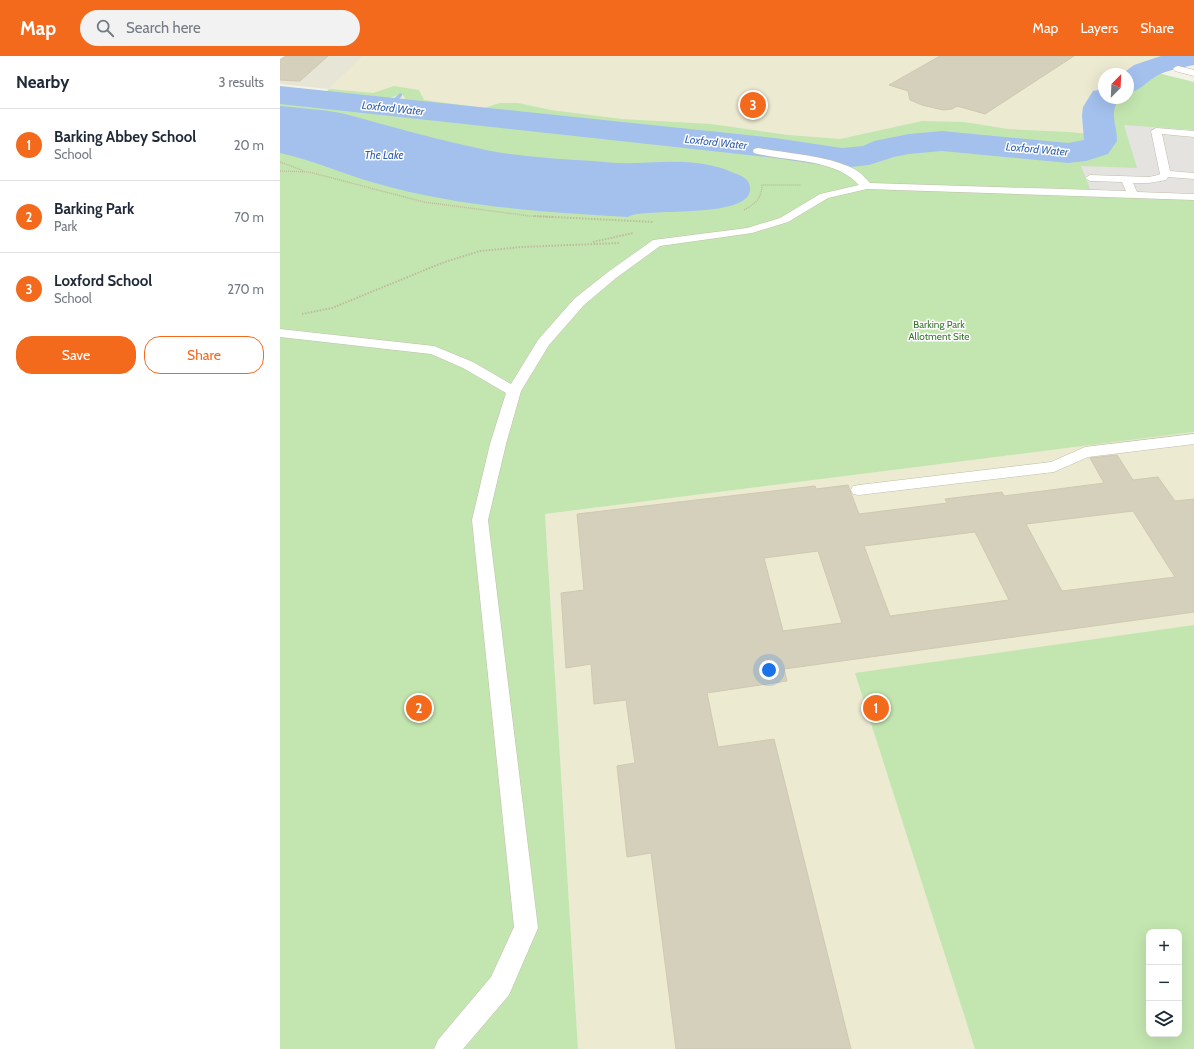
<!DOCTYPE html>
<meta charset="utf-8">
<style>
body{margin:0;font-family:Cabin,sans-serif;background:#f2f2f3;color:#1f2937}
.controls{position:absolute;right:12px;bottom:12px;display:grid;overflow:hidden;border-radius:8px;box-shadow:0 4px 16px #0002}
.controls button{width:36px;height:36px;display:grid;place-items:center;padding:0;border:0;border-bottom:1px solid #e0e1e3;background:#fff;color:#1f2937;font:20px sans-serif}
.compass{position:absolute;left:818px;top:12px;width:36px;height:36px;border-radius:50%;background:#fff;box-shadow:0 4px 16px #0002;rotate:24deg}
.you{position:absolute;left:489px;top:614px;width:14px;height:14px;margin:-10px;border:3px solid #fff;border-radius:50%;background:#1a73e8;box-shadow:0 0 0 6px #1a73e833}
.badge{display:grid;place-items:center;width:26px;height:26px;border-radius:50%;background:#f36a1d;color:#fff;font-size:13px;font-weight:700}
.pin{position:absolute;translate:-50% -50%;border:2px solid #fff;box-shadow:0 1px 4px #0006}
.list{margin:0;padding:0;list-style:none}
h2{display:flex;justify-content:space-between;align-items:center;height:52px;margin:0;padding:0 16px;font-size:17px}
h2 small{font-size:13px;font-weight:400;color:#747a83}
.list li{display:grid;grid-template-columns:26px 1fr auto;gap:12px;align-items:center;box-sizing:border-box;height:72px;padding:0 16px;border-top:1px solid #e0e1e3}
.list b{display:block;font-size:15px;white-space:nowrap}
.list p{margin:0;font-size:13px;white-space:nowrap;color:#747a83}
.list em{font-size:13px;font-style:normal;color:#747a83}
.actions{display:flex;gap:8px;padding:12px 16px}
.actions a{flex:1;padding:9px 0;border:1px solid #f36a1d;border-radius:16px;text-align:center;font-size:14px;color:#f36a1d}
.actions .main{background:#f36a1d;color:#fff}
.icon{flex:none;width:22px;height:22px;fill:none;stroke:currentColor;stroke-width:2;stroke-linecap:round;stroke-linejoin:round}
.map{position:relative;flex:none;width:914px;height:993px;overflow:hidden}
header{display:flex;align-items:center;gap:24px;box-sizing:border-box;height:56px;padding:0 20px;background:#f36a1d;color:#fff}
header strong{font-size:19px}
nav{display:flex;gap:22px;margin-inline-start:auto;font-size:14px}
.search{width:280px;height:36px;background:#f2f2f3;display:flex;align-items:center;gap:10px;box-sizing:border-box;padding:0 14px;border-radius:22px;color:#747a83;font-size:15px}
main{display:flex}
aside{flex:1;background:#fff}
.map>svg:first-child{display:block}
</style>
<header>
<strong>Map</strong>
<div class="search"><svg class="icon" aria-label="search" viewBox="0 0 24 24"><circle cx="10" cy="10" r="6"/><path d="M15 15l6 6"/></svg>Search here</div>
<nav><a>Map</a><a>Layers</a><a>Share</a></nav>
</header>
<main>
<aside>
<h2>Nearby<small>3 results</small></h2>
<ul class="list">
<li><span class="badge">1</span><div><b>Barking Abbey School</b><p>School</p></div><em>20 m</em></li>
<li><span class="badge">2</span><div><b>Barking Park</b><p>Park</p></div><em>70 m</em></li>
<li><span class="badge">3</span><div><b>Loxford School</b><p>School</p></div><em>270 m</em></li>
</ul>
<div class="actions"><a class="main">Save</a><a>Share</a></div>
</aside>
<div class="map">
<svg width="914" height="993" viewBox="0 0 914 993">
<rect width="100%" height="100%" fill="#f3f2e7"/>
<!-- residential -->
<path fill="#e7e5d5" d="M0 0H83L49 33 0 28Z"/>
<!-- education -->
<path fill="#ecead1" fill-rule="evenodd" d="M83 0H899L863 9 848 20V18H824V34L810 44 807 50 810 85 809 88 802 91 783 92 650 81 619 85 569 97 203 55 202 56 43 39Z
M914 376V993H298L265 458ZM869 876H899V978H869Z"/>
<!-- green -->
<path fill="#c3e6b0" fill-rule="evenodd" d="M870 15 914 26V376L265 458 298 993H0V43L143 56 414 87 504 95 557 104H574L591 101 612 93 660 87 785 99C798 98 812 99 823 91 825 87 826 83 826 78 825 70 817 46 829 42 834 40 842 42 848 42V31Z
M114 30 139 34 144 44 204 52 220 47H238L271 54 342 63 431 68 508 79 560 83 642 65 684 66 728 73 788 76 810 78 809 88 795 92 650 81 619 85 569 97H556L514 90 232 61 125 47 123 45 125 42 123 39H118L102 45 43 39 49 33 93 37Z
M914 569V993H695L575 617ZM869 876H899V978H869Z"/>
<!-- parking -->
<path fill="#e4e3df" d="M844 69 914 74V139L811 135 801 110 857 112Z"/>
<!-- water -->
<path fill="#a4c1ee" d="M0 50C18 52 37 53 55 56 73 59 92 66 109 70 141 79 173 87 206 94 241 101 277 103 313 105 326 106 340 108 353 107 388 106 421 102 454 117 459 119 466 121 469 127 483 166 362 150 348 161 264 156 178 151 95 127 63 118 33 104 0 97Z"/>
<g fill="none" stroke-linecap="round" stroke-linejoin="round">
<!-- stream -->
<path fill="#a4c1ee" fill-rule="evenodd" d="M120 37 122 38V40L111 51H107V49Z"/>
<!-- river -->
<path fill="#a4c1ee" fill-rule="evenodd" d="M881 0H914V9C901 12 886 14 875 21 864 28 861 34 848 37V18H842L854 9Z
M0 30 495 82 562 92 583 90 594 85 629 78 662 75 788 87 804 84 802 60 803 51 813 35 824 33V42H839C829 59 837 67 837 85L828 98 806 105 788 107 662 95 629 98 614 101 589 109 562 112 495 102 0 48Z"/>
</g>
<!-- building -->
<path fill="#d4d0bc" stroke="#cfc9b0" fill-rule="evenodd" d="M6 0H48L20 25 0 24V4Z
M660 0H794L705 58 677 50 672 53 663 54 642 49 630 44 628 35 609 29Z
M837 399 853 424 878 421 895 445 914 443V556L504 613 507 625 427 637 438 691 494 683 571 993H396L371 797 347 801 337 710 355 707 346 644 314 648 311 608 286 612 281 537 304 534 297 458 535 430 536 433 568 429 579 458 667 447 665 443 722 436 724 440 824 427 810 402ZM853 455 895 521 782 535 746 468ZM695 476 729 544 610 560 584 490ZM538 495 562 567 503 575 484 502Z"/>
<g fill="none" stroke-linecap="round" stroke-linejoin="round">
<!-- service casing -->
<g stroke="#c1beac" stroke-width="1">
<path id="service" d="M0 0H5L0 3Z
M898 10 914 14V20L895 15 893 13 895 11Z
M876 72 914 75V81L882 78 890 115 914 117V123L888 121 886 124 869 127H853L857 136 914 138V144L587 133 548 142 508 166 472 177 380 190 336 222 304 249 269 289 241 335 226 388 208 464 258 872 229 939 183 993H154L158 984 211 921 234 871 192 464 210 388 226 337 183 312 151 298 0 281V273L154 290 193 306 231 328 258 284 294 243 328 216 373 184 467 172 500 162 540 138 579 129C554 102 508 106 474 97L473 95 474 93 478 92C505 97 556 100 579 116 583 119 586 123 590 127L846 135 842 126 810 125 805 122 810 119 869 121 878 119 880 118 871 75Z
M914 378V388L808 401 774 416 579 439 573 438 571 434 573 430 579 429 771 406 805 391Z"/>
</g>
<!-- path-far1 -->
<path stroke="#bfba9b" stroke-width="1.5" stroke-dasharray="1 1" stroke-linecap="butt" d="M0 106 24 115
M0 115 29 116 144 146 250 160 274 161
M464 154C475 148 482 142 482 129H521"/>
<!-- path -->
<path stroke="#bfba9b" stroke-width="2" stroke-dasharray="1.5 1.5" stroke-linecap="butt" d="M254 160 373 166
M313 186 353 177
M22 258 52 252 162 207 200 195 242 191 340 187"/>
<!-- service -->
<use href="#service" fill="#fff" fill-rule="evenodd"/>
</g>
<g text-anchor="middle" stroke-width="3" stroke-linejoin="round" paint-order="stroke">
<!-- far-park labels -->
<g font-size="10" fill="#37762b" stroke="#fff">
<text x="659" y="272">Barking Park<tspan x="659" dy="12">Allotment Site</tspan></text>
</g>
<!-- far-water labels -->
<g font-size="11" font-style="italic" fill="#3260ae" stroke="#fff">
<text transform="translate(113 52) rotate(6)" y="4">Loxford Water</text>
<text transform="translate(436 86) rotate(6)" y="4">Loxford Water</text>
<text transform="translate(757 93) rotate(5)" y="4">Loxford Water</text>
<text x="104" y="103">The Lake</text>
</g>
</g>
</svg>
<div class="controls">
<button>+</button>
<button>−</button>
<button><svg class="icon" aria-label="layers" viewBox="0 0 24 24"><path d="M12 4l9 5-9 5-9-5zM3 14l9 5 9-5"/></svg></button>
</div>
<svg class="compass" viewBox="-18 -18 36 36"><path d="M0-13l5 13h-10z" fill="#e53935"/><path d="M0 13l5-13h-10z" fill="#747a83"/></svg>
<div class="you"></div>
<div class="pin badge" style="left:596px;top:652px">1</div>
<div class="pin badge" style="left:139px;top:652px">2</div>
<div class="pin badge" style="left:473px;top:49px">3</div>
</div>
</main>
